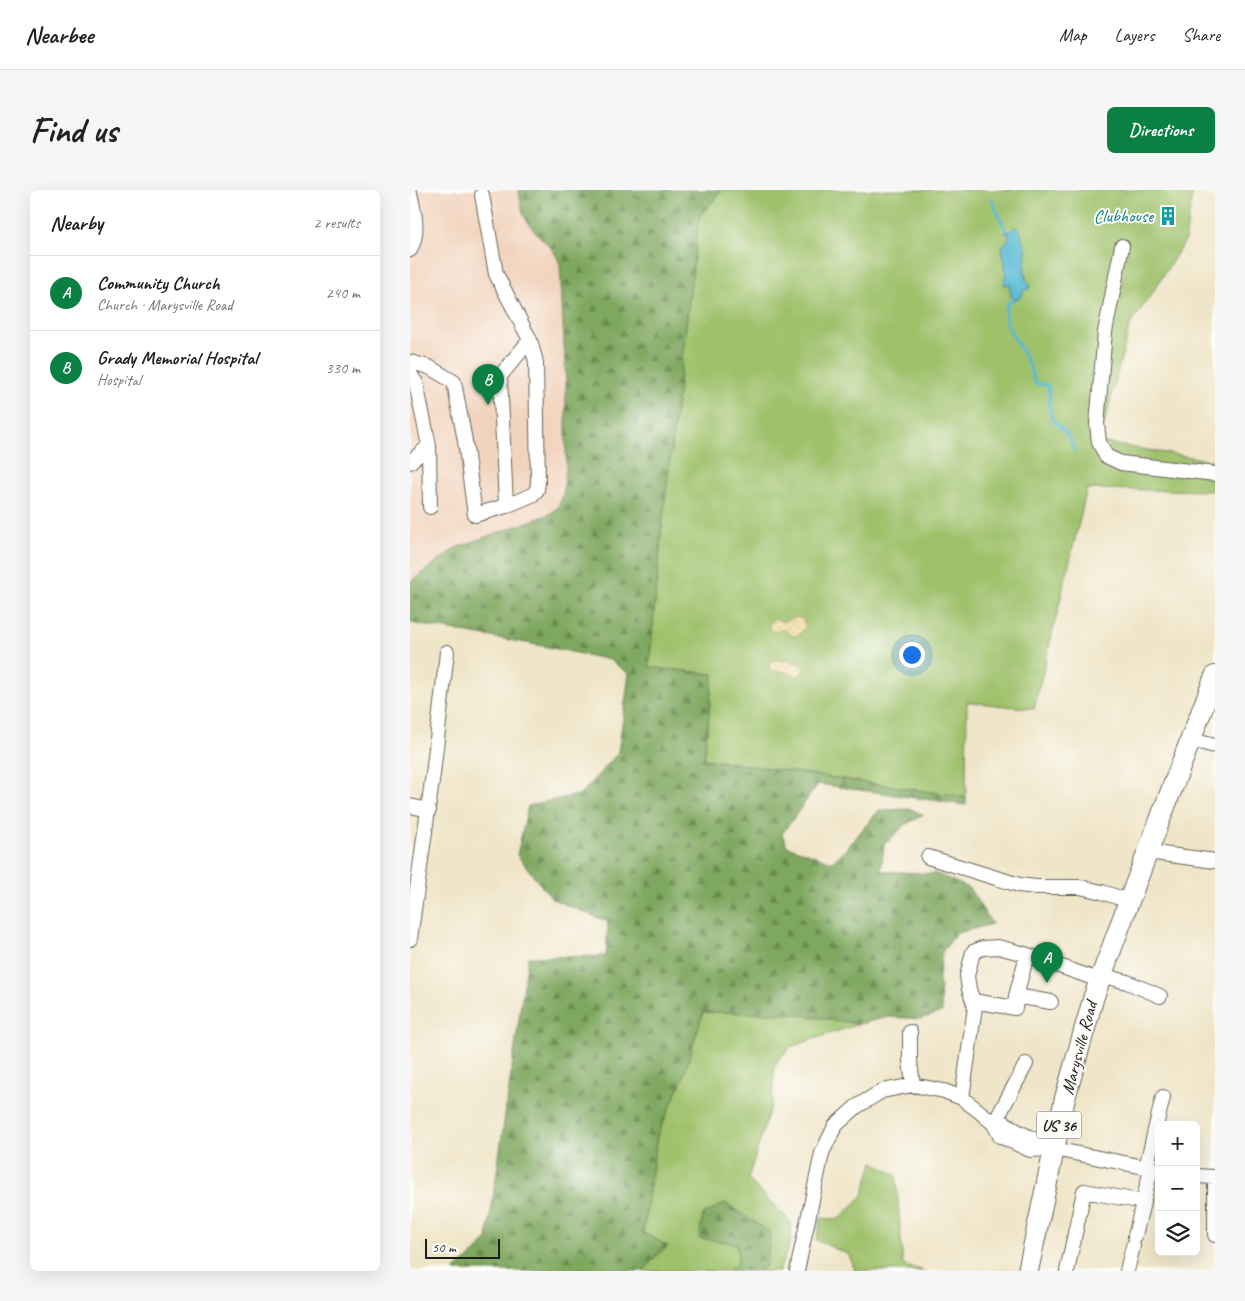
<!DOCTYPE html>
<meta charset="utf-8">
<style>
body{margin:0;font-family:Caveat,sans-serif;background:#f6f6f6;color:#222}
.controls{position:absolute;right:15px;bottom:15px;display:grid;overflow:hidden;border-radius:8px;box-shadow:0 5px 20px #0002}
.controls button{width:45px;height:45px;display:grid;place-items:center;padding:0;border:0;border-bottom:1px solid #e0e0e0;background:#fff;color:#222;font:25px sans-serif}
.scale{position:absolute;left:15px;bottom:12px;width:75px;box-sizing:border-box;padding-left:5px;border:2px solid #1c1c1c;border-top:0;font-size:14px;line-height:18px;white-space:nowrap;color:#1c1c1c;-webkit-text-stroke:4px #fdfcf7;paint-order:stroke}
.you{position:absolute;left:501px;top:464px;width:18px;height:18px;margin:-12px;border:4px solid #fff;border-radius:50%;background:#1a73e8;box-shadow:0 0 0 8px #1a73e833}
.badge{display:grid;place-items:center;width:32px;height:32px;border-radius:50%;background:#0b8043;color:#fff;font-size:16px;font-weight:700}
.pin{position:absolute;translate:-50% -41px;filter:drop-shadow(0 1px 2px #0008)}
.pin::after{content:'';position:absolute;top:26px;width:18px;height:15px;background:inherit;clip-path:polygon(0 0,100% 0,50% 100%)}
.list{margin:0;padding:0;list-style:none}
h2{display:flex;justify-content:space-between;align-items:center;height:65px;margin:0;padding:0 20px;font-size:21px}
h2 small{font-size:16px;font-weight:400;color:#767676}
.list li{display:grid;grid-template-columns:32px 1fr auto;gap:15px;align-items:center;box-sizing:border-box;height:75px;padding:0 20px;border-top:1px solid #e0e0e0}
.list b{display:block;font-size:19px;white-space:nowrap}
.list p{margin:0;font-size:16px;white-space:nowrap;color:#767676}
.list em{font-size:16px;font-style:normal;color:#767676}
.icon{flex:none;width:28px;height:28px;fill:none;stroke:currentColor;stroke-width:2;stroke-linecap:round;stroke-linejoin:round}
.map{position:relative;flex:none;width:805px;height:1081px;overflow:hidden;border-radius:8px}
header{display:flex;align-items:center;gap:30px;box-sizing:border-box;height:70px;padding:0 25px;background:#fff;border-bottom:1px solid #e0e0e0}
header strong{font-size:24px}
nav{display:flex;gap:28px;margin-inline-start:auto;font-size:18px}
.intro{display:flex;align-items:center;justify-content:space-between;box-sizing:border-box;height:120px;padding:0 30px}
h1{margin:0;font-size:35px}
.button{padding:12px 22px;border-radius:8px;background:#0b8043;color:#fff;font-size:18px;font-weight:700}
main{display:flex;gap:30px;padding:0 30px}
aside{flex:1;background:#fff;border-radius:8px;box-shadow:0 5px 20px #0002}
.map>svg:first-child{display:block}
</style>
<header>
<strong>Nearbee</strong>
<nav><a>Map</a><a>Layers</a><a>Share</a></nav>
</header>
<div class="intro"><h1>Find us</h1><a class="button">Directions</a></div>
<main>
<aside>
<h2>Nearby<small>2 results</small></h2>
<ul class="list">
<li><span class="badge">A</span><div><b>Community Church</b><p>Church · Marysville Road</p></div><em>240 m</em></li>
<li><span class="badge">B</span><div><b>Grady Memorial Hospital</b><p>Hospital</p></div><em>330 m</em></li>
</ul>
</aside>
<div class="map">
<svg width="805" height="1081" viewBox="0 0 805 1081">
<defs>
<pattern id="forest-firs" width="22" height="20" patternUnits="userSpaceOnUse" patternTransform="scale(1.25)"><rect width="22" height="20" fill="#7ea75e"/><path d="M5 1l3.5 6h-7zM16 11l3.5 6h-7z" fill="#66874d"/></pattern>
<pattern id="sand-dots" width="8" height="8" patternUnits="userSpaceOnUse" patternTransform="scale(1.25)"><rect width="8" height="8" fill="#eeda9e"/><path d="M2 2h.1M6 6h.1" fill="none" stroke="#ccba88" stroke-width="1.8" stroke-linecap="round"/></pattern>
</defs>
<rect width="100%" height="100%" fill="#fdfcf7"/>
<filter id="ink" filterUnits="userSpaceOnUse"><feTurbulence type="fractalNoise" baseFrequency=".02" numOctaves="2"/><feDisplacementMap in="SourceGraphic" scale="10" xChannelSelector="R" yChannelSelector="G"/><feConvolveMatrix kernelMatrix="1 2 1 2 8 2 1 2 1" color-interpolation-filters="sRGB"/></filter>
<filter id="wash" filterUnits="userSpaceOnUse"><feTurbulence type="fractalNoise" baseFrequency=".0096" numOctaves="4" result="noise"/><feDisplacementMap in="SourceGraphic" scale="20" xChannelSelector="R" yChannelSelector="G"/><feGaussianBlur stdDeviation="1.12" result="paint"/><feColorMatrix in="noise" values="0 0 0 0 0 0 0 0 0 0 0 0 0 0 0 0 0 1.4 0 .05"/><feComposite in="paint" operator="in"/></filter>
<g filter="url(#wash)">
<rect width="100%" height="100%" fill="#efe5c8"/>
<!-- built -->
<path fill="#f2d4be" d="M0 0H109L110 14 147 65 150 75 156 193V277L153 304 149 316 140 324 45 358 0 392Z"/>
<!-- green -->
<path fill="#9ec16a" stroke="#5d6e43" d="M312 0H783L775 51 741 105 720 135 689 252 805 271V301L677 299 624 519 557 512 556 607 294 569 303 484 239 477 252 336 289 27Z
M293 822 386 824 449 834 380 857 365 874 362 912 338 989 381 1032V1051L369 1081H348L356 1076 327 1054 328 1073 317 1081H233L249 1063 258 1056 233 1043 247 946 273 888Z
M463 972 486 985 493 1075 515 1081H445L439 1065 406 1050 411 1028 429 1029 453 1005Z"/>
<!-- forest -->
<path fill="url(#forest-firs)" stroke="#4d623d" d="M109 0H312L289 27 252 336 239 477 303 484 294 569 556 607V615L408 594 372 644 377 656 422 672 437 658 469 620 501 619 513 625 495 635 474 655 471 681 527 684 559 698 582 734 547 743 532 762 529 787 532 822 510 829 478 827 449 834 386 824 293 822 273 888 247 946 233 1043 258 1056 249 1063 233 1081H43L62 1066 77 1049 118 767 196 766 198 732 142 709 107 665 118 616 171 604 208 563 219 484 200 470 128 455 0 433V392L45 358 140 324 149 316 153 304 156 277V193L150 75C144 55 130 50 119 34 112 25 110 11 109 0Z
M315 1013 361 1043 356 1076 348 1081H317L328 1073 327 1054 289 1048 293 1025Z"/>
<!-- sand -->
<path fill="url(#sand-dots)" stroke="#857b5d" d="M387 427 393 429 396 435C393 441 388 449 381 445 380 444 376 441 375 440 368 439 366 444 359 439L360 432 364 429 373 431Z
M365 470C374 470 388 470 394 478L393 483C386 488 381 484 374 482 370 481 365 482 361 481L359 475 361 472Z"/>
<!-- water -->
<path fill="#55b9d4" stroke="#386a78" d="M607 37C611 41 611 43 612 48 613 52 615 55 616 60 616 72 612 86 620 96L619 99 613 100 612 106 602 111 599 94 594 95 596 81 592 56 596 53 599 47 598 43H595L596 41 600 42 603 38Z"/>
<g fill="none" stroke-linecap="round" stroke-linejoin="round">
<!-- stream -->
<path stroke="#55b9d4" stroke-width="3" d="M582 10 596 41
M602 111 598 113C588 133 610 153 617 171 621 179 622 187 626 194H633L638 196C641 207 637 218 642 228 645 235 652 237 656 243 659 248 662 255 665 261"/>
</g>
</g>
<g filter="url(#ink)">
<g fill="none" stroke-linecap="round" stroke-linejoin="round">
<!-- minor casing -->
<g stroke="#666258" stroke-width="16">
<path id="minor" d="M0 3C4 22 10 41 0 60
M712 56 695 142 687 234 689 252 696 266 711 273 805 284
M0 172 19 177 44 192 55 251 65 325 96 316 90 186 120 150 86 84 72 5
M0 184 6 193 19 256 20 317
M0 272 19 256
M96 316 122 305 127 300 128 292 126 172 120 150
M781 550 805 556
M0 616 19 620
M737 662 805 671
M518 667 609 695 626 697H670L692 702 719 711
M0 749 23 584 37 462
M691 785 717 792 750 806
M606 806 617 765
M563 811 605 818 606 806 641 812
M500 842V871L503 895
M552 908 565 817 559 799 557 786 563 762 573 758 588 757 615 764 689 790
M584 934 595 933 607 941 644 959 749 980
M584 934 616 874
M736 978 753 907
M786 986 805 987V1045
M725 1046 741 979
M387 1081 412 963 425 936 446 917 472 901 503 895 534 901 552 908 570 922 584 934 590 946 620 960 644 959
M657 1081 674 1001 734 1012
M717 1081 723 1056"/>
</g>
<!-- highway casing -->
<g stroke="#666258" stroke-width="22">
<path id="highway" d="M618 1081 655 908 684 806 725 695 805 486"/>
</g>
<!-- minor -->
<use href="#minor" stroke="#fff" stroke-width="14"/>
<!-- highway -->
<use href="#highway" stroke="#fff" stroke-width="20"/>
</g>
</g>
<!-- icons -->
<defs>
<g id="building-bare" transform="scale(1.5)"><path d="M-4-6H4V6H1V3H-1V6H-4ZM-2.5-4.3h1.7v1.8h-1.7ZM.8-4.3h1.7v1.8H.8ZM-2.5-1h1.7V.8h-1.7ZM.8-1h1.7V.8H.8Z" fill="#0f9aa8" stroke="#fdfcf7" stroke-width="2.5" paint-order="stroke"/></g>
</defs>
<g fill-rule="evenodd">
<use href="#building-bare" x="758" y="26"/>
</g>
<g text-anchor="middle" stroke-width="4" stroke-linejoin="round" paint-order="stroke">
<!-- shield labels -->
<rect fill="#fdfcf7" stroke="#605f5e" stroke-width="1" x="626.5" y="921.5" width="45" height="27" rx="4"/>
<g font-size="16" font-weight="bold" fill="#1c1c1c">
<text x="649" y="941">US 36</text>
</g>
<!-- culture labels -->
<g font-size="18" fill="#0d838f" stroke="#fdfcf7" text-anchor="end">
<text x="743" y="32">Clubhouse</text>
</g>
<!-- street labels -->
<g font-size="18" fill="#1c1c1c" stroke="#fdfcf7">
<text transform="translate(669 858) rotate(-75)" y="6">Marysville Road</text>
</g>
</g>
</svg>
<div class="controls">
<button>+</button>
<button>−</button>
<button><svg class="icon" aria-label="layers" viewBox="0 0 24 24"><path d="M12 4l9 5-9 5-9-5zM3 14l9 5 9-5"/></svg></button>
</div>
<div class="scale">50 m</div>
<div class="you"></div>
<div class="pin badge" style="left:637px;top:793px">A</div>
<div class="pin badge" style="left:78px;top:215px">B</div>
</div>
</main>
